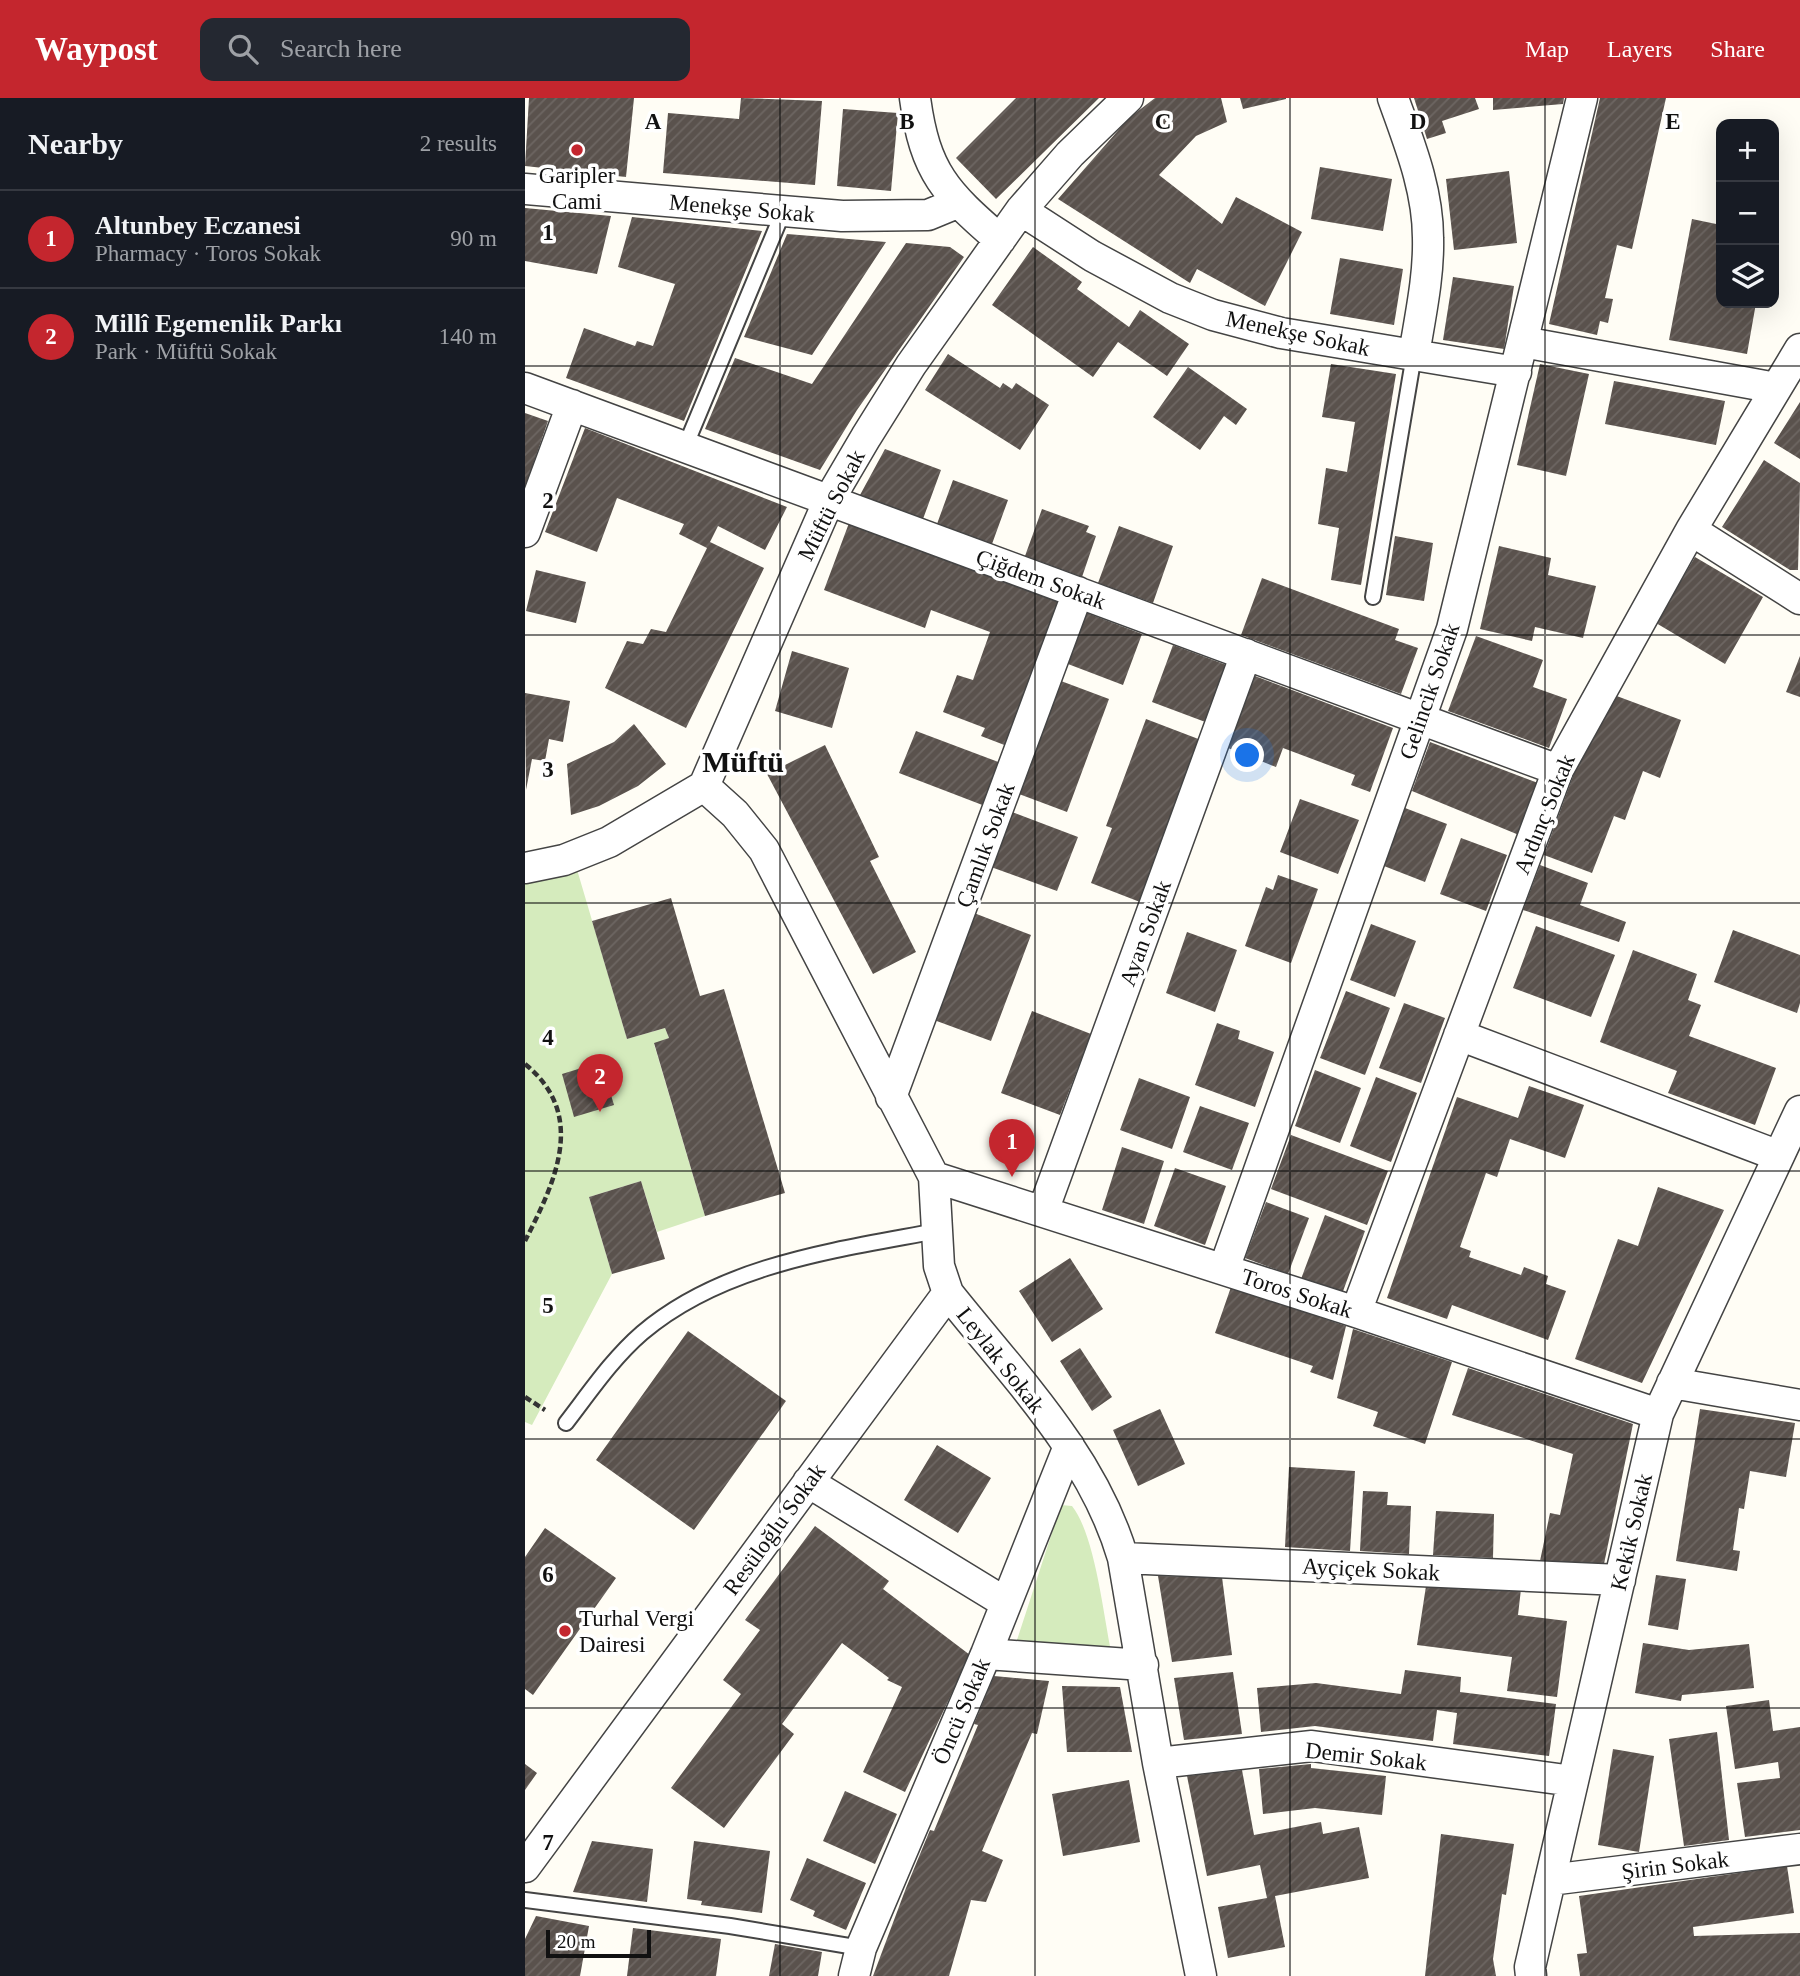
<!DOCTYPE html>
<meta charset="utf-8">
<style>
body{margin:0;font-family:Georgia,serif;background:#242831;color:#f1f3f6}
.controls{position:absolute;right:21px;top:21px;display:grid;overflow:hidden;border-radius:14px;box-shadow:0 7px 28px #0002}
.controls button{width:63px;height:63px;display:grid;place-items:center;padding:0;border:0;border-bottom:2px solid #363941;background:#171b24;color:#f1f3f6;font:35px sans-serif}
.scale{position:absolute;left:21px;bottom:18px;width:105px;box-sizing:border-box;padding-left:7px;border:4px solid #111;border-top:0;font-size:19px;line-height:24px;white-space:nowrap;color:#111;-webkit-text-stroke:5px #fff;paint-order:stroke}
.you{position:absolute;left:723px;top:658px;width:24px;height:24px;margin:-18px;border:5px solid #fff;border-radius:50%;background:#1a73e8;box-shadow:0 0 0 10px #1a73e833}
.badge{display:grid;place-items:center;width:46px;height:46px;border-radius:50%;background:#c4262e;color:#fff;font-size:23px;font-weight:700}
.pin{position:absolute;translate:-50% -58px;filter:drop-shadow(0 2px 4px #0008)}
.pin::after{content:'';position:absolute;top:37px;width:24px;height:21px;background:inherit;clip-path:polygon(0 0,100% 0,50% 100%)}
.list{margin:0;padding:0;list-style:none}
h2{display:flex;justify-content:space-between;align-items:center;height:91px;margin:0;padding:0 28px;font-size:30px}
h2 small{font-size:23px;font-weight:400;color:#9ea1a6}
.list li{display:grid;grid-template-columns:46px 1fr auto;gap:21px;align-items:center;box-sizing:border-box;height:98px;padding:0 28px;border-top:2px solid #363941}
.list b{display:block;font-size:26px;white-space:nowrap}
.list p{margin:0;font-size:23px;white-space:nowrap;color:#9ea1a6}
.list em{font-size:23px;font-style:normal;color:#9ea1a6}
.icon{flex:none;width:38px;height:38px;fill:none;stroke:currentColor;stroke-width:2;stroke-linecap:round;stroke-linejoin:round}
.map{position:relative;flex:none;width:1275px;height:1878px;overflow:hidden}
header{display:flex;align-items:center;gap:42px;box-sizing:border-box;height:98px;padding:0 35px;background:#c4262e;color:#fff}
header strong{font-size:33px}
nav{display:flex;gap:38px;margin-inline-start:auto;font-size:24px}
.search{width:490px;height:63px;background:#242831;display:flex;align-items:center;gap:18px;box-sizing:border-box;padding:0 24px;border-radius:14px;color:#9ea1a6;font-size:26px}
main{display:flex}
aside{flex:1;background:#171b24}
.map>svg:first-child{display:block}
</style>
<header>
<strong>Waypost</strong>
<div class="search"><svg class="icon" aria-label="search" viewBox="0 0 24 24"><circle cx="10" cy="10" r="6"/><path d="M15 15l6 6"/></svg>Search here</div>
<nav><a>Map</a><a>Layers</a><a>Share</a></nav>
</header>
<main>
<aside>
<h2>Nearby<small>2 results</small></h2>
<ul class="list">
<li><span class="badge">1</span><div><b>Altunbey Eczanesi</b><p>Pharmacy · Toros Sokak</p></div><em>90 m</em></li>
<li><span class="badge">2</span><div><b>Millî Egemenlik Parkı</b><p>Park · Müftü Sokak</p></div><em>140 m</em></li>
</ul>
</aside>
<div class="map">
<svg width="1275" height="1878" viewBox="0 0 1275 1878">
<defs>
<pattern id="building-hatch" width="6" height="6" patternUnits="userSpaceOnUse" patternTransform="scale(1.75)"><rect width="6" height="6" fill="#5a524d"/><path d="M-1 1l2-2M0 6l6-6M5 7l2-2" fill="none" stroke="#6d6662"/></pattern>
</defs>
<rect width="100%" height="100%" fill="#fffdf5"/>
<!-- grass -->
<path fill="#d5ebbd" d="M48 758 102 941 140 930 144 940 129 946 180 1118 132 1134 116 1083 64 1099 87 1176 7 1327 0 1324V770Z
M536 1407 547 1408C570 1437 578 1515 586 1553L492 1542Z"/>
<!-- building -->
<path fill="url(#building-hatch)" d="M4 0H109L101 79 0 68Z
M216 0 297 3 290 87 138 75 143 15 214 21Z
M491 0H574L471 101 431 60Z
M630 0H696L702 24 671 38 634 77 697 126 711 99 777 134 740 208 672 171 665 185 533 101 604 20Z
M715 0H761V1L718 11Z
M889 0H950L954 11 917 23 921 35 902 41Z
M968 0H1039L1038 6 968 12Z
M1075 0H1141L1107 151 1092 147 1080 200 1088 201 1083 225 1075 223 1072 237 1024 226Z
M318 11 373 15 366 93 312 88Z
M795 69 867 81 858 133 786 121Z
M984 73 992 145 929 152 921 81Z
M0 110 86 118 72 176 0 163Z
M107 119 237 133 159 323 41 280 59 230 110 248 112 243 128 248 150 186 93 169Z
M1167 121 1196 127V205H1231L1222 256 1144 242Z
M262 136 361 144 287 257 219 239Z
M381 145 425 149 439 159 332 312 295 372 180 331 210 260 287 286Z
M508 149 557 184 552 191 604 229 615 212 664 246 642 278 593 244 568 279 467 207Z
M815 160 878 171 869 227 805 216Z
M928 179 989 188 979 251 918 242Z
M423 256 475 290 478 285 487 291 491 285 524 307 495 352 400 292Z
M806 266 871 276 836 487 806 482 814 430 793 426 801 370 822 374 830 324 797 319Z
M1015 266 1064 276 1041 378 992 367Z
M663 269 722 311 711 327 699 318 675 352 628 319Z
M1089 283 1200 303 1191 347 1080 326Z
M1275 304V361L1249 345Z
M0 315 23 323 0 390Z
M60 330 262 409 240 452 193 428 185 444 239 470 161 630 80 590 102 543 118 546 126 531 141 534 182 450 154 436 159 426 92 400 72 454 20 434Z
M360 351 416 372 398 421 335 397Z
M1239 362 1275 385 1273 472H1265L1197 429Z
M428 382 483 402 467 446 412 426Z
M517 411 564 428 561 434 571 438 557 479 500 458Z
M324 425 536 505 482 648 456 638 460 630 418 614 432 577 448 582 465 534 406 512 400 530 299 492Z
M594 428 648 448 628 505 573 485Z
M870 438 908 445 899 503 861 497Z
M974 448 1026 460 1023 477 1071 488 1058 540 1010 529 1007 543 955 531Z
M1170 459 1238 499 1200 566 1131 525Z
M11 472 61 484 51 525 1 513Z
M737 480 874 531 870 542 893 550 876 596 716 537Z
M562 515 617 536 598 587 543 566Z
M951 538 1018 562 1008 589 1042 601 1024 650 923 613Z
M648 547 704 568 683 625 627 604Z
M267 553 324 570 307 630 250 613Z
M1275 558V599L1261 594Z
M730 578 868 630 845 694 826 687 830 677 758 650 751 669 703 650Z
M536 583 584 601 542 714 494 696Z
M0 595 45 603 38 644 24 641 20 663 7 661 1 692Z
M1089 597 1156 622 1135 680 1118 673 1100 722 1089 718 1067 775 1019 757 1058 651Z
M621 621 676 642 615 804 566 785 587 730 581 728Z
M109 626 141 666 113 688 74 708 46 717 42 666 89 644Z
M391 633 476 665 460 708 374 675Z
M905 644 1013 685 994 737 887 693Z
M300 647 354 759 345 763 391 854 348 876 242 676Z
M775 701 834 722 813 776 755 754Z
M880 710 922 726 900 784 859 768Z
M487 714 553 739 532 793 466 769Z
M936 740 982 757 961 813 915 796Z
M1015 767 1063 785 1055 807 1101 824 1094 844 998 812Z
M753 777 793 791 766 865 720 848 741 789 748 792Z
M146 800 175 898 199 891 260 1095 180 1118 129 945 144 940 140 930 102 941 67 823Z
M449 815 506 837 466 943 409 922Z
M846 826 891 843 870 899 825 882Z
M1011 828 1090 857 1066 919 988 890Z
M1208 832 1275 857V905L1272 915 1189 884Z
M662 834 712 852 690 914 641 895Z
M1108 852 1172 876 1163 902 1176 907 1164 938 1251 970 1230 1027 1143 995 1152 973 1075 944Z
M821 893 865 910 840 977 795 960Z
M879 905 920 920 896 985 854 970Z
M507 913 566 936 535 1017 476 995Z
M692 925 715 933 713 941 749 954 730 1009 670 987Z
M76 964 89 1007 49 1019 37 976Z
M790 972 836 990 815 1045 770 1028Z
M851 979 892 995 866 1064 825 1048Z
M614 980 665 999 647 1051 595 1032Z
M1004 988 1059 1007 1040 1060 985 1041 972 1079 961 1075 935 1149 946 1153 944 1159 996 1177 999 1169 1023 1178 1021 1186 1041 1193 1023 1242 927 1207 922 1221 862 1200 932 999 993 1020Z
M675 1008 724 1025 707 1072 658 1054Z
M766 1037 863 1073 842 1127 746 1091Z
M597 1049 639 1063 619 1126 577 1112Z
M650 1070 701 1088 680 1147 629 1128Z
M116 1083 140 1161 87 1176 64 1099Z
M1133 1089 1199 1112 1117 1285 1050 1261 1093 1141 1113 1148Z
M741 1104 784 1120 763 1176 720 1160Z
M800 1117 840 1133 817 1196 776 1181Z
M545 1160 578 1211 527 1244 494 1193Z
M706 1189 821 1228 808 1282 785 1274 788 1268 690 1235Z
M828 1231 927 1264 900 1346 848 1328 853 1314 812 1300Z
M163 1233 261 1303 169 1432 71 1362Z
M555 1250 587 1299 567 1313 535 1263Z
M943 1270 1108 1326 1079 1466 1015 1463 1025 1415 1035 1417 1048 1356 927 1317Z
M635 1311 660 1366 613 1388 588 1332Z
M1175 1311 1270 1325 1261 1379 1225 1373 1219 1411 1214 1410 1208 1452 1215 1453 1212 1473 1151 1463Z
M412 1347 466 1380 433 1435 379 1402Z
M764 1369 830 1373 825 1453 760 1449Z
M838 1393 863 1394 862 1407 886 1408 884 1456 835 1453Z
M911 1413 969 1416 968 1460 908 1457Z
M290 1428 364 1483 358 1491 445 1557 380 1694 338 1674 377 1589 362 1582 364 1580 317 1545 257 1626 269 1636 199 1730 146 1690 216 1596 198 1582 235 1532 220 1522Z
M20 1430 91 1480 8 1597 0 1591V1459Z
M1131 1477 1161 1481 1153 1532 1123 1527Z
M633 1478 697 1479 707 1557 647 1564Z
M901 1488 996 1491 993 1517 1042 1523 1032 1599 982 1593 987 1559 892 1547Z
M1118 1545 1164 1552 1224 1546 1229 1590 1157 1597 1156 1603 1110 1595Z
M880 1572 936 1579 935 1594 1031 1606 1024 1658 928 1646 932 1615 912 1612 908 1643 790 1628 736 1634 732 1590 791 1585 876 1596Z
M708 1574 717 1636 659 1642 649 1580Z
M469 1578 524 1583 512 1636 507 1635 457 1753 478 1762 461 1804 446 1802 424 1878H348L381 1790 405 1732 409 1733 453 1627 449 1626Z
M537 1588 595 1589 607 1654H542Z
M1244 1602 1248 1633 1275 1629V1732L1220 1739 1212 1685 1255 1680 1253 1664 1210 1671 1201 1608Z
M1192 1634 1204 1742 1159 1748 1144 1641Z
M1088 1651 1129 1658 1114 1754 1073 1747Z
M0 1666 12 1675 0 1692Z
M786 1666V1670L861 1678 857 1717 790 1710 738 1716 734 1671Z
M717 1672 729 1737 796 1724 798 1736 834 1729 844 1780 750 1798 760 1849 703 1860 693 1809 742 1800 735 1767 682 1778 662 1678Z
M604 1682 615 1744 538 1758 527 1696Z
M320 1693 372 1716 350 1766 298 1743Z
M916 1736 989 1746 981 1797 977 1796 968 1861 971 1878H900Z
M67 1743 128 1751 122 1804 48 1794Z
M169 1743 245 1753 237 1815 176 1807 177 1803 162 1801Z
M282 1760 341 1785 321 1832 288 1818 290 1813 265 1802Z
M1262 1768 1269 1815 1168 1829 1169 1838 1275 1835V1878H1055L1052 1856 1062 1855 1054 1798Z
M11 1818 64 1828 55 1878H0V1841Z
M108 1830 196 1841 191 1878H102Z
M250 1846 297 1854 293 1878H244Z"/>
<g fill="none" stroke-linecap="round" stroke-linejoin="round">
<!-- service casing -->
<g stroke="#444" stroke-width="18">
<path id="service" d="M160 349 258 114
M848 499 889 257
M41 1325C65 1294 87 1261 117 1235 198 1166 312 1152 412 1133
M0 1802 205 1828 336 1850"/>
</g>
<!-- minor casing -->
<g stroke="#444" stroke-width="33">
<path id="minor" d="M390 0C400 75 421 95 475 142
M868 0C884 45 903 91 903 140 904 179 895 219 889 257
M0 91 317 118 403 117 432 105
M496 112 567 158 645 200 688 217 756 235 991 274
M998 244 1251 290
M0 290 1033 672
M1166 432 1275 501
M0 434 47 307
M179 688 210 716 239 752 409 1079 414 1168 423 1195C488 1277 568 1357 598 1460L633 1665 676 1878
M0 770 39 762 84 744 179 688 304 402 341 339 386 267 496 112 545 56 603 0
M934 937 1254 1058
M366 999 553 494
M409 1079 831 1214 1133 1316
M518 1113 721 556
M699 1171 927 531 1057 0
M831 1214 1033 672 1166 432 1275 251
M1147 1285 1275 1307
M283 1384 481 1505
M598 1460 1095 1482
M461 1556 618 1567
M633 1665 787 1648 1048 1683
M0 1769 423 1195
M1025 1782 1275 1751
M329 1878 336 1850 461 1556 544 1348
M1006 1878 1005 1869 1133 1316 1275 1013"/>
</g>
<!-- path -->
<path stroke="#333" stroke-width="4.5" stroke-dasharray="7 3.5" stroke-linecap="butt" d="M0 966C63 1017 30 1084 0 1143
M0 1299 20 1312"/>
<!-- service -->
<use href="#service" stroke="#fff" stroke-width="14"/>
<!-- minor -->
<use href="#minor" stroke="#fff" stroke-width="30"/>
</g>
<!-- grid -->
<path fill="none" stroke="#111" stroke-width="2" stroke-opacity="0.55" d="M255 0V1878M510 0V1878M765 0V1878M1020 0V1878M0 268H1275M0 537H1275M0 805H1275M0 1073H1275M0 1341H1275M0 1610H1275"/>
<!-- markers -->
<g fill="#c4262e" stroke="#fff" stroke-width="2.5">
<circle cx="52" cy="52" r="7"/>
<circle cx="40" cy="1533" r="7"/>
</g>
<g text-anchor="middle" stroke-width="7" stroke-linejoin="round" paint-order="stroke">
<!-- poi labels -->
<g font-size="23" fill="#111" stroke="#fff">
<text x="52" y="85">Garipler<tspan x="52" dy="26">Cami</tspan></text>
<text x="54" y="1528" text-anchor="start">Turhal Vergi<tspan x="54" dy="26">Dairesi</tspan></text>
</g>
<!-- street labels -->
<g font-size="23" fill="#111" stroke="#fff">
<text transform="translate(217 110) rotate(5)" y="8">Menekşe Sokak</text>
<text transform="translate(773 235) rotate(12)" y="8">Menekşe Sokak</text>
<text transform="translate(306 407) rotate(-63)" y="8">Müftü Sokak</text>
<text transform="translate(516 481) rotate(20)" y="8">Çiğdem Sokak</text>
<text transform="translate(904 593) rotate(-71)" y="8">Gelincik Sokak</text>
<text transform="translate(1019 716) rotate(-68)" y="8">Ardınç Sokak</text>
<text transform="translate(460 747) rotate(-70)" y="8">Çamlık Sokak</text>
<text transform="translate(620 835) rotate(-70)" y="8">Ayan Sokak</text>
<text transform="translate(772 1195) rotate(18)" y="8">Toros Sokak</text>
<text transform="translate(476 1262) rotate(52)" y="8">Leylak Sokak</text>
<text transform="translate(249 1431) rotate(-54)" y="8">Resüloğlu Sokak</text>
<text transform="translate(1106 1434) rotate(-77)" y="8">Kekik Sokak</text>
<text transform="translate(846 1471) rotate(3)" y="8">Ayçiçek Sokak</text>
<text transform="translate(436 1613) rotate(-67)" y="8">Öncü Sokak</text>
<text transform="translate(841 1658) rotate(6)" y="8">Demir Sokak</text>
<text transform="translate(1150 1767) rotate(-7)" y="8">Şirin Sokak</text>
</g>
<!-- district labels -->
<g font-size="30" font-weight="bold" fill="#111" stroke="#fff">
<text x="218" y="674">Müftü</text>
</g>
</g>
<g font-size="23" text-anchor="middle" font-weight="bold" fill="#111" stroke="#fff" stroke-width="7" stroke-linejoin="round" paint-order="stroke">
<text x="128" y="31">A</text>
<text x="382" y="31">B</text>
<text x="638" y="31">C</text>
<text x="893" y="31">D</text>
<text x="1148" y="31">E</text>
<text x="23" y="142">1</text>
<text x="23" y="410">2</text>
<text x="23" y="679">3</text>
<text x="23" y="947">4</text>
<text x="23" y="1215">5</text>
<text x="23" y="1484">6</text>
<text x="23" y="1752">7</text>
</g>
</svg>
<div class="controls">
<button>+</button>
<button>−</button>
<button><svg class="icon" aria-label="layers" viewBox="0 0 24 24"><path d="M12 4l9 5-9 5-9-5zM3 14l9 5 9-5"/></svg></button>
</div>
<div class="scale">20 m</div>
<div class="you"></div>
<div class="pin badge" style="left:487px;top:1079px">1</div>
<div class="pin badge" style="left:75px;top:1014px">2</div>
</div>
</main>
